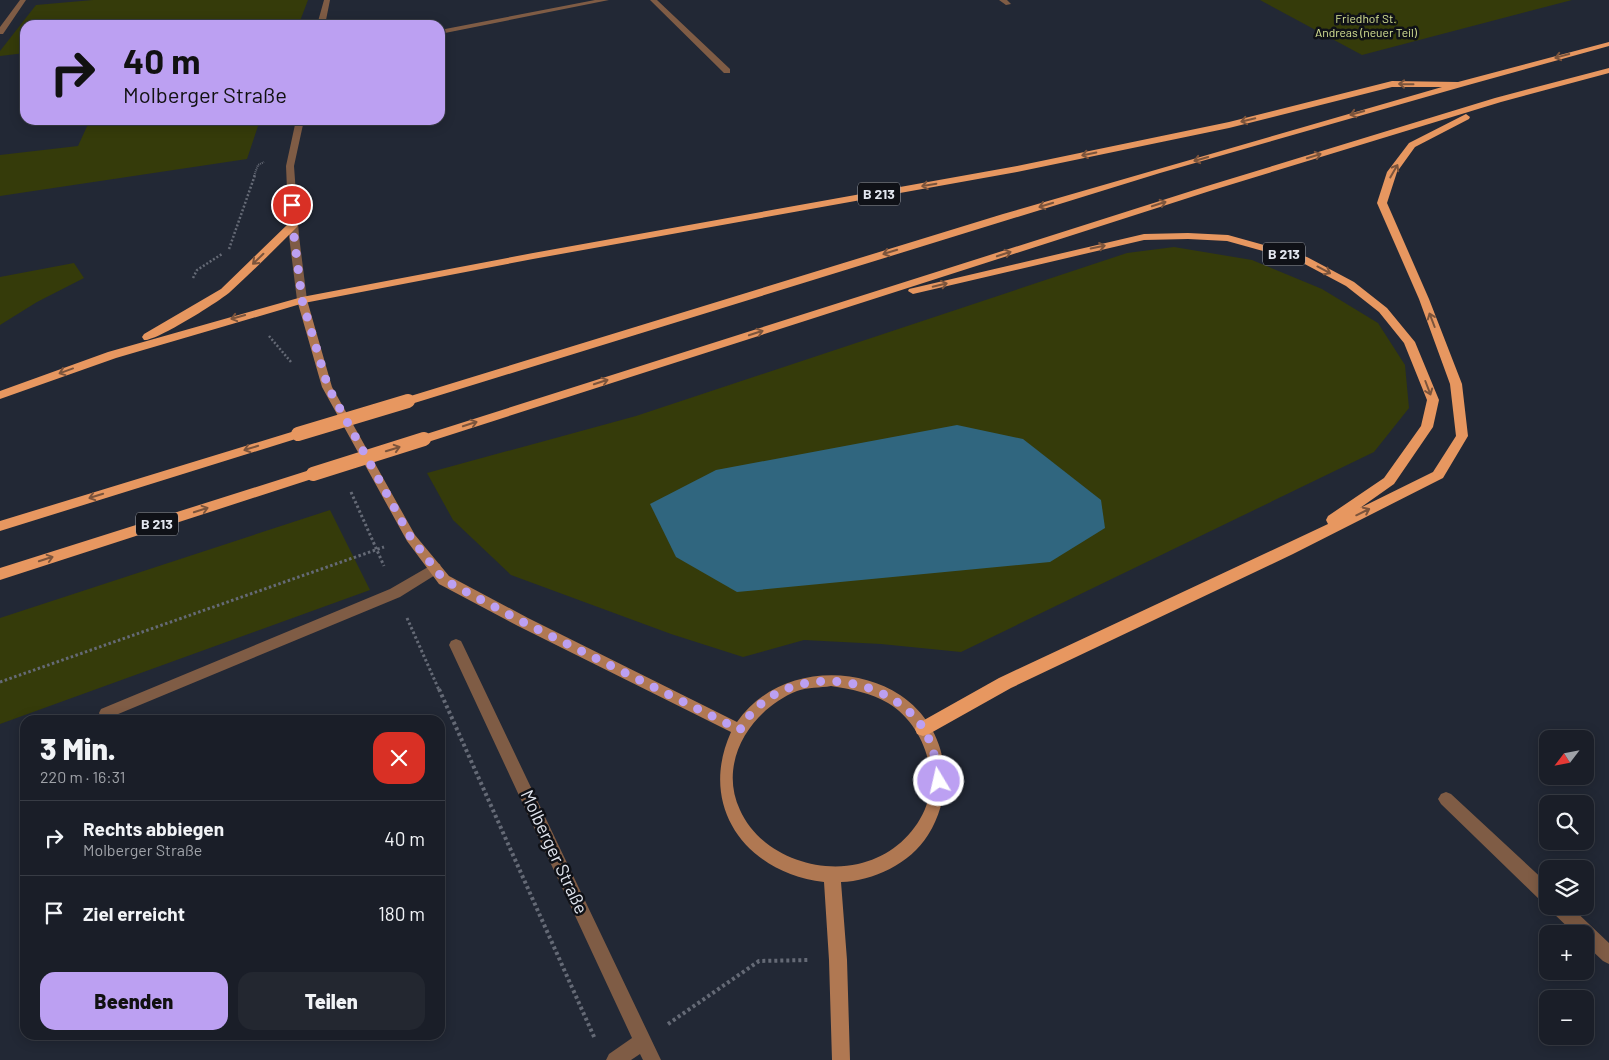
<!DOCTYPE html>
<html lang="de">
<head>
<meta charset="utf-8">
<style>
  :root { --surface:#1a1e28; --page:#232730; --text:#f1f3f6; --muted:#9fa2a8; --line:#383c45; --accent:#bca0f2 }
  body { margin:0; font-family:Barlow,sans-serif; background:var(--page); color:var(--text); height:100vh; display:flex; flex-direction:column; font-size:19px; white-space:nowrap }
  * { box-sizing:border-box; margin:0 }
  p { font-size:16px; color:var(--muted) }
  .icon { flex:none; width:28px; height:28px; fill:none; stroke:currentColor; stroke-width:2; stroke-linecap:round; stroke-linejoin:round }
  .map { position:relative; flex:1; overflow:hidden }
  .panel { position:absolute; left:20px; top:715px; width:425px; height:325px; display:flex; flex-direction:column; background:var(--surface); border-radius:15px; box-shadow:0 2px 12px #0003,0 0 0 1px var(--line) }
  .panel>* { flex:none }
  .guide { position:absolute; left:20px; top:20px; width:425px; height:105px; border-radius:15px; box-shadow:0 2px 12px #0003,0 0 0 1px var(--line); background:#bca0f2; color:#111; overflow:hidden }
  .needle { width:32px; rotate:238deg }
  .controls { position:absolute; left:1539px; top:730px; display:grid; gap:10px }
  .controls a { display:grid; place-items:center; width:55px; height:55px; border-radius:10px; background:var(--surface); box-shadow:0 2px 12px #0003,0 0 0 1px var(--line); font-size:25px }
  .pin { position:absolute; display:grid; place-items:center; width:42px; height:42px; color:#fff; margin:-21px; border:2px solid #fff; border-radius:50%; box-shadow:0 1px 5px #0007 }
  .me { position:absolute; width:55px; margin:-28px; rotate:351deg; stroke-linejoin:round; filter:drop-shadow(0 0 4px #0008) }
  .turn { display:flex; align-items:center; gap:18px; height:105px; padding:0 20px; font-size:22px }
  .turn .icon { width:65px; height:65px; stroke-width:2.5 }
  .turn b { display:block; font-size:35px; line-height:42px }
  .round { display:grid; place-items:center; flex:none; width:52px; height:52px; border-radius:15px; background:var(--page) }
  .head { display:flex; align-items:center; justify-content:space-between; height:85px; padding:0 20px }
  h1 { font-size:30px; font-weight:800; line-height:38px }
  .primary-button { display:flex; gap:10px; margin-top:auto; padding:10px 20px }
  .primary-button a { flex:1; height:58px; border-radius:15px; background:var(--accent); color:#111; font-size:20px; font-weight:800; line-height:58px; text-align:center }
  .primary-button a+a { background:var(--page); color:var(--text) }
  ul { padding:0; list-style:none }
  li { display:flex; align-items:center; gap:15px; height:75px; padding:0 20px; border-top:1px solid var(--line) }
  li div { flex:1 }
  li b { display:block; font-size:19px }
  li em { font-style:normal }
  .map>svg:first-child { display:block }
</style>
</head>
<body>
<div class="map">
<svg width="1609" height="1060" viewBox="0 0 1609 1060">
  <rect width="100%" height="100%" fill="#222835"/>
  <path fill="#353b0a" d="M93,0H308L300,21L267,25H25V53L0,56V51L36,5Z
    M1260,0H1572L1362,55Z
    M109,120H260L247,159L0,196V155L78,146L89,122Z
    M1174,247L1252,260L1322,289L1378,323L1405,365L1409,408L1374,452L961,652L881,644L804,640L743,657L671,634L511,575L453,520L427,473L636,416L1127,253Z
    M74,263L84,278L37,302L0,325V277Z
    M330,510L370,590L0,724V618Z"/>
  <path fill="#30667f" d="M957,425L1023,439L1101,500L1105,528L1050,562L737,592L676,557L650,504L716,470Z"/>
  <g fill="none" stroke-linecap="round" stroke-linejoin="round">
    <path stroke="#656a76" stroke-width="2" stroke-dasharray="1 1" stroke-linecap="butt" d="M254,176L258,165L264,162"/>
    <path stroke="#656a76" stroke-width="2.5" stroke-dasharray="2 2" stroke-linecap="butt" d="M229,249L255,175
      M193,278L197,270L222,254
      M269,336L291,362"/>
    <path stroke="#656a76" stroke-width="3" stroke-dasharray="2.5 2.5" stroke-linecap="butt" d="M351,492L384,566
      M407,618L439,690
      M0,682L384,547"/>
    <path stroke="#656a76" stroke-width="4" stroke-dasharray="3 3" stroke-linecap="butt" d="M439,689L595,1039
      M668,1024L759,961L808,960"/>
    <path fill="#7f5c45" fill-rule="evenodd" d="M435,563L440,564L441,568L440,572L400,597L111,717L106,719L101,717L99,713L101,709L390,589Z"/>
    <path fill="#7f5c45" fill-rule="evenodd" d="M20,0H26L3,34H0V27Z
      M595,0H609L440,34V30Z
      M650,0H657L730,69V73H724Z
      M999,0H1007L1011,4L1006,5Z
      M456,639L461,641L463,645L661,1060H643L640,1054L631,1060H606L609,1054L632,1038L449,645L451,641Z
      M1446,792L1451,794L1548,884V904L1542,902L1441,804L1438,799L1441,794Z
      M1550,906H1570L1609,943V964L1603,961L1585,944V934H1575L1552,912Z"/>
    <path fill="#7f5c45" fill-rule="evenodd" d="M324,0H330L325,25H317Z
      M296,120H304L294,166L299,236L307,300L302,303L297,300L289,236L286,166Z"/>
    <path fill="#b07852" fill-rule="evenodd" d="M302,297L307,300L332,387L415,535L449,576L528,618L737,722C773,670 849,662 900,695C948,727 957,789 928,835C910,864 873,881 841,882L847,960L850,1060H832L829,960L824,882C747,873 697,807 731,732L518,626L439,584L407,541L322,387L297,300ZM831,686C851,689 871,693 888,703C926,726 943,781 920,819C906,843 884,858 858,864C814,874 759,853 740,810C717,761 752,709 797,691C808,687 820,688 831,686Z"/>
    <path fill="#e79760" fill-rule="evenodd" d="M1609,42V46L1461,87L1160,173L408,405L404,404L402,401L404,398L1003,214L1442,87H1392L1229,128L1017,172L533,259L304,303L116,358L0,399V391L108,352L302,297L533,253L1017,166L1229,122L1392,81L1458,82Z
      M1609,68V73L1501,102L1213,190L428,442L424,443L418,439L420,436L1207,186L1495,98Z
      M1466,114L1470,117L1469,119L1415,147L1397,172L1387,203L1429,299L1462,384L1468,436L1443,478L1293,554L1011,688L929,734L923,736L917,734L915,729L917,724L999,678L1328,524L1326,520L1328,516L1384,478L1421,426L1427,400L1404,343L1379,312L1346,286L1299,261L1227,241L1188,239L1144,240L913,294L908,291L909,289L1144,234L1188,233L1228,235L1307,257L1354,282L1387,308L1415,342L1439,400L1433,427L1394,484L1360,508L1433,472L1456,436L1450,384L1419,299L1377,203L1387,172L1409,143Z
      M293,222L298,225L297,227C275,249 253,271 230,292C220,301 155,342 144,340L142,337L144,334L221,289L289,223Z
      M298,430L302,431L304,434L302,437L0,531V521Z
      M313,469L318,471L320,474L318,477L0,580V568Z"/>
    <path stroke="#e79760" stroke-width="14" d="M298,434L408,401
      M313,474L424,439"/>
  </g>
  <defs><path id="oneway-shaft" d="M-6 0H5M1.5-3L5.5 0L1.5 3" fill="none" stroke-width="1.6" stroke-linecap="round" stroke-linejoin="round" transform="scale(1.25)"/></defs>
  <g stroke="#7b543c">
    <use href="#oneway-shaft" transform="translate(1562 56) rotate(165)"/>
    <use href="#oneway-shaft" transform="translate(1406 84) rotate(-179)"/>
    <use href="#oneway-shaft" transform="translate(1357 113) rotate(164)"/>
    <use href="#oneway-shaft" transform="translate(1248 120) rotate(166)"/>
    <use href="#oneway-shaft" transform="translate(1089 154) rotate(168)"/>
    <use href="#oneway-shaft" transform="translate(1314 156) rotate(-17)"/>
    <use href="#oneway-shaft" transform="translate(1201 159) rotate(164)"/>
    <use href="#oneway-shaft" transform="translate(1394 171) rotate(-60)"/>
    <use href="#oneway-shaft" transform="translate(929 185) rotate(170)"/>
    <use href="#oneway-shaft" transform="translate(1159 204) rotate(-18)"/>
    <use href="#oneway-shaft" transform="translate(1046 205) rotate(163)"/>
    <use href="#oneway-shaft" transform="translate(1098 247) rotate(-12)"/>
    <use href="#oneway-shaft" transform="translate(890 252) rotate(163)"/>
    <use href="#oneway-shaft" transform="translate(1004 254) rotate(-18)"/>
    <use href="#oneway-shaft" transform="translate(258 259) rotate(136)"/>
    <use href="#oneway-shaft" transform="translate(1324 270) rotate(28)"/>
    <use href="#oneway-shaft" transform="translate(940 285) rotate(-13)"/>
    <use href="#oneway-shaft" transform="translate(238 317) rotate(164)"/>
    <use href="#oneway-shaft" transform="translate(1432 320) rotate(-111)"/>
    <use href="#oneway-shaft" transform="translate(756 333) rotate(-18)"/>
    <use href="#oneway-shaft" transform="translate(66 371) rotate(160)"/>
    <use href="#oneway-shaft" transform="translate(601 382) rotate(-18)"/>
    <use href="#oneway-shaft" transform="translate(1428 388) rotate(69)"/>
    <use href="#oneway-shaft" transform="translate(470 424) rotate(-18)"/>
    <use href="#oneway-shaft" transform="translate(251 448) rotate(163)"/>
    <use href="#oneway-shaft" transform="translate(393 449) rotate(-17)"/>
    <use href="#oneway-shaft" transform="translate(96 496) rotate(163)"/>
    <use href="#oneway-shaft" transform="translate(201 510) rotate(-18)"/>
    <use href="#oneway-shaft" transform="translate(1363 512) rotate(-26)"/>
    <use href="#oneway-shaft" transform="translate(46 559) rotate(-18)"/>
  </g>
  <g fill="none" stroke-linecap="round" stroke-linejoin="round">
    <path stroke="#bca0f2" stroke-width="9" stroke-dasharray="0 16.2" d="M292,205L294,236L302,300L328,387L411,538L444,580L523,622L740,730C774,665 874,668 918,721C932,738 936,760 939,781"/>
  </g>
  <g text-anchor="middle" stroke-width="5" stroke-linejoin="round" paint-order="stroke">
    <g font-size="12" fill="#d5e194" stroke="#0f1117">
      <text x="1366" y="23">Friedhof St.<tspan x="1366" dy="14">Andreas (neuer Teil)</tspan></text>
    </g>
    <g fill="#0f1117" stroke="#a3a6ae" stroke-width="1">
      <rect x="858" y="182.5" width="42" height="23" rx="4"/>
      <rect x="1263" y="242.5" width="42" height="23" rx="4"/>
      <rect x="136" y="512.5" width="42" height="23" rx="4"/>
    </g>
    <g font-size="14" font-weight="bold" fill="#e2e6ef">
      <text x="879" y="199">B 213</text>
      <text x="1284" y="259">B 213</text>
      <text x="157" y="529">B 213</text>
    </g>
    <g font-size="18" fill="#e2e6ef" stroke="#0f1117">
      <text transform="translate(554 852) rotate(65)" y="6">Molberger Straße</text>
    </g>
  </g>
</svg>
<div class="controls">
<a><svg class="needle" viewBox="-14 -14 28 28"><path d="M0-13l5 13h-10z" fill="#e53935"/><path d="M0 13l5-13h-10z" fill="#9fa2a8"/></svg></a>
<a><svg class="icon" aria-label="search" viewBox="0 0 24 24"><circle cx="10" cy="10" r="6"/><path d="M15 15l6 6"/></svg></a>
<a><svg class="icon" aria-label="layers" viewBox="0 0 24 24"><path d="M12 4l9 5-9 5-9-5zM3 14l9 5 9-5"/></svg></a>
<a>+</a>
<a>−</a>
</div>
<div class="pin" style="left:292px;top:205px;background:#d93025"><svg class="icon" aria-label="arrive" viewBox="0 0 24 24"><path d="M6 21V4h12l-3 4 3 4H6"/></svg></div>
<svg class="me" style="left:939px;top:781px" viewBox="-20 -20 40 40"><circle r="17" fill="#bca0f2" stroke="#fff" stroke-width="3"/><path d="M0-11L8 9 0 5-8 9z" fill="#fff"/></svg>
<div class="guide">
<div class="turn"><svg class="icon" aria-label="right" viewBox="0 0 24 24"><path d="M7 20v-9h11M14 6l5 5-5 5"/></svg><div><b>40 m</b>Molberger Straße</div></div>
</div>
<section class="panel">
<div class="head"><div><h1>3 Min.</h1><p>220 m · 16:31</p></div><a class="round" style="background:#d93025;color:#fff"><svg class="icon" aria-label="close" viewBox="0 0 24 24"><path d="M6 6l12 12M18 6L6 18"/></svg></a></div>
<ul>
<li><svg class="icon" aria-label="right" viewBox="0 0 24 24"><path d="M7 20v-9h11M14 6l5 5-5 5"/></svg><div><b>Rechts abbiegen</b><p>Molberger Straße</p></div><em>40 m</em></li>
<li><svg class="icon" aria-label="arrive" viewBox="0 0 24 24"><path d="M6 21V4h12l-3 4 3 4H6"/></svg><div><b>Ziel erreicht</b></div><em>180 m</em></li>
</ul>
<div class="primary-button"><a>Beenden</a><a>Teilen</a></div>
</section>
</div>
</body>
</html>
